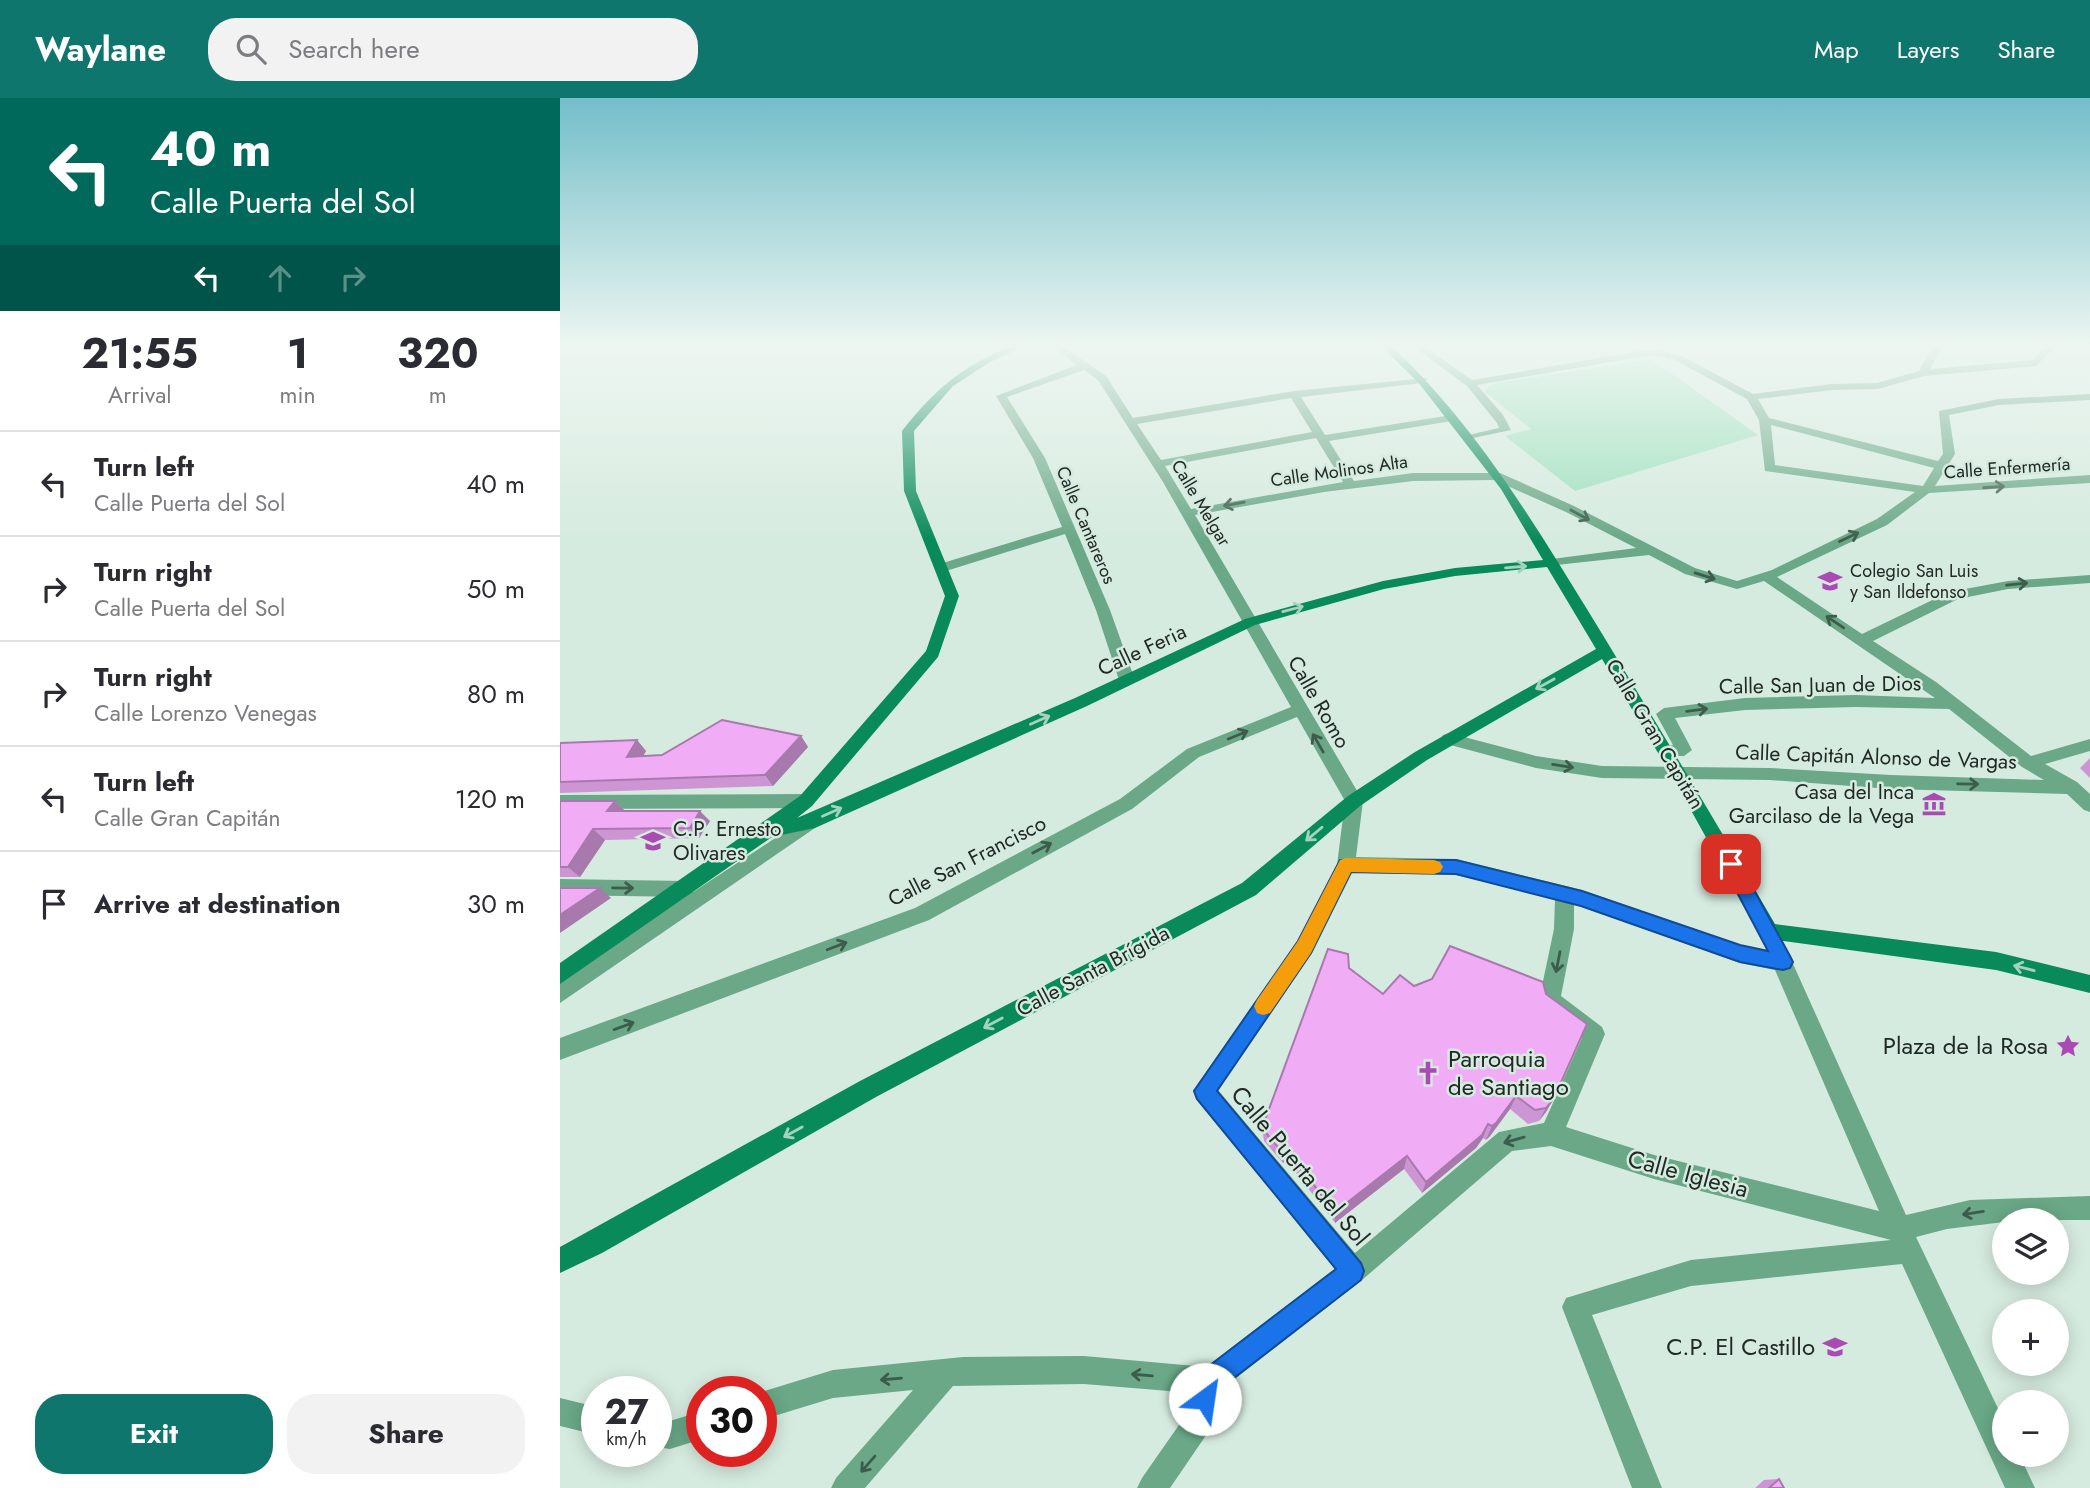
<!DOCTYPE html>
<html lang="en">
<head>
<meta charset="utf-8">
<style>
  :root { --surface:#fff; --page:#f2f2f3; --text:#2b2b33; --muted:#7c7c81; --line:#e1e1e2; --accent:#0f766e }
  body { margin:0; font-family:Jost,sans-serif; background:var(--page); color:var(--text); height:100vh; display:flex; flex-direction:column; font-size:26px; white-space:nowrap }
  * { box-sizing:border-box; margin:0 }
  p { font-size:23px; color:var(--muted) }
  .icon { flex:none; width:38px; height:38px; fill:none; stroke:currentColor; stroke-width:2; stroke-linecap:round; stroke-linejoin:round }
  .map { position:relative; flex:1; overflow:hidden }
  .drawer { display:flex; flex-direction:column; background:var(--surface); width:560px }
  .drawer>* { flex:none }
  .guide { background:#00695c; color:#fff; overflow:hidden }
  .tools { position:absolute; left:1432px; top:1110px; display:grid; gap:14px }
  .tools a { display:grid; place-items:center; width:77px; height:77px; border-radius:50%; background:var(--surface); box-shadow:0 4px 18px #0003; font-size:35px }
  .speed { position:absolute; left:21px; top:1278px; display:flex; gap:14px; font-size:35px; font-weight:700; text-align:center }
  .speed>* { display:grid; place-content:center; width:91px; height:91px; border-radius:50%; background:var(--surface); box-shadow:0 4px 18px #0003; line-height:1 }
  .speed small { font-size:18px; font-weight:400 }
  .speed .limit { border:10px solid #d22; background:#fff; color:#111 }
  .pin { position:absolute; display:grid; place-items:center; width:60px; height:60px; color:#fff; margin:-30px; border-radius:14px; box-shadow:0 4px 10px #0006 }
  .me { position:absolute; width:77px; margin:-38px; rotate:31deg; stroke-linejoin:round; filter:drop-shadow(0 0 5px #0008) }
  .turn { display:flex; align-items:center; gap:24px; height:147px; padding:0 35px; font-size:32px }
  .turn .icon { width:91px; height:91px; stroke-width:2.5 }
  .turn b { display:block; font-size:49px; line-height:60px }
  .lanes { display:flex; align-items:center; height:66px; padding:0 35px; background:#0003; justify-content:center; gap:35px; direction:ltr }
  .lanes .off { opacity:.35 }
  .eta { display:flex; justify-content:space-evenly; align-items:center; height:119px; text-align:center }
  .eta b { font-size:42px; font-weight:700; line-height:49px }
  .primary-button { display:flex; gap:14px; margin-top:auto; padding:14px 35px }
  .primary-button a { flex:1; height:80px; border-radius:28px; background:var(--accent); color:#fff; font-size:28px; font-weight:700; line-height:80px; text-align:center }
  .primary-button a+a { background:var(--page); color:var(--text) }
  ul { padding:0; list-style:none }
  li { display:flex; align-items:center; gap:21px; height:105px; padding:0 35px; border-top:2px solid var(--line) }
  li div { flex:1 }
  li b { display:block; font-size:26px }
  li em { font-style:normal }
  header { display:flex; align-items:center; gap:42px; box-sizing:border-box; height:98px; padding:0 35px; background:var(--accent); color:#fff }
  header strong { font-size:33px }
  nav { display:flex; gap:38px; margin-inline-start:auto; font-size:24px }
  .search { width:490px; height:63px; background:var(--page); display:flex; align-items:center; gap:18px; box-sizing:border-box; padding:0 24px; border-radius:28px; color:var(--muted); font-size:26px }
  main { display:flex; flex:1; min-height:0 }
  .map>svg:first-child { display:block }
</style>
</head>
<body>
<header>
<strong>Waylane</strong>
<div class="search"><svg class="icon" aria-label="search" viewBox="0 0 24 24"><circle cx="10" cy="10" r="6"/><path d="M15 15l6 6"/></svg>Search here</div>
<nav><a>Map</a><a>Layers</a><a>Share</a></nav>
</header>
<main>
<section class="drawer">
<div class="guide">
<div class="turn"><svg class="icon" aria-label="left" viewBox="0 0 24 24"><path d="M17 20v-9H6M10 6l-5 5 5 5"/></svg><div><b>40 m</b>Calle Puerta del Sol</div></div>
<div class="lanes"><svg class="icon" aria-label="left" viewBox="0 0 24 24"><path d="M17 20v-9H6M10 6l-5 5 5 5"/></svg><svg class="icon off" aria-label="ahead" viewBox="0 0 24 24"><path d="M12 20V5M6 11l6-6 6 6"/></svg><svg class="icon off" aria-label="right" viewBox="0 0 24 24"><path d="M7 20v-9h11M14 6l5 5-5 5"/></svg></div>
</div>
<div class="eta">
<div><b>21:55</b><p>Arrival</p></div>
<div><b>1</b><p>min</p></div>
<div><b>320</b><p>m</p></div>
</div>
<ul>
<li><svg class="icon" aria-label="left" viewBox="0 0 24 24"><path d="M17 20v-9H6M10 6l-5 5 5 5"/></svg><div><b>Turn left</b><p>Calle Puerta del Sol</p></div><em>40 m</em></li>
<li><svg class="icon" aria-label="right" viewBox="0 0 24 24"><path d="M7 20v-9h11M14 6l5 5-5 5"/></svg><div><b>Turn right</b><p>Calle Puerta del Sol</p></div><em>50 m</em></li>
<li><svg class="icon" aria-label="right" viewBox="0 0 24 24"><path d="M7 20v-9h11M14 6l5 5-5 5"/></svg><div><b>Turn right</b><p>Calle Lorenzo Venegas</p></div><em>80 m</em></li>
<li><svg class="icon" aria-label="left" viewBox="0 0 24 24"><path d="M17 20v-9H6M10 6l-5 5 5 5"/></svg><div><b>Turn left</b><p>Calle Gran Capitán</p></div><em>120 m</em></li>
<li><svg class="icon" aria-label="arrive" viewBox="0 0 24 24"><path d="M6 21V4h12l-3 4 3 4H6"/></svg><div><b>Arrive at destination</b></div><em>30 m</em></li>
</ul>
<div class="primary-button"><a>Exit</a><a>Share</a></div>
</section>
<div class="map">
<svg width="1530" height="1390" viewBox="0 0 1530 1390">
  <rect width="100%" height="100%" fill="#d6ebdf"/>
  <path fill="#9fe0bd" d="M1091,261L1198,337L1015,393L945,338L971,331L925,294L928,289L936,285Z"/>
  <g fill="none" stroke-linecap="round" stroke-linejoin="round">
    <path fill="#6aa887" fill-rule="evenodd" d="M493,249H504L546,278L573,320L734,293L866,280L867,282L862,285L741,299L765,337L892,317L898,320L892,323L769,343L794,383L853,375H940L1014,408L1135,470L1177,483L1212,472L1317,421L1355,394L1205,373L1199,322L1187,301L1113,261L1091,257L917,287L943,317L951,332L904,342V338L939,330L937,325L907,288L854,249H865L912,282L1091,251L1120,257L1193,296L1272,286L1317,285L1359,273L1372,249H1382L1370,271L1473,262L1485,249H1495L1476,268L1364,278L1318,291L1272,292L1198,301L1209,320L1378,363L1383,356L1379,313L1439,301L1530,296V302L1439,307L1389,317L1395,356L1375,388L1530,377V385L1369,395L1327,427L1217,479L1302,536L1389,494L1448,483L1530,477V485L1448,491L1398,501L1313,543L1376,584L1471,658L1530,641V653L1485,666L1517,684L1530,696V714L1524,712L1507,696L1331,691L1210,682L1042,680L976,670L883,645L881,641L883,637L889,635L976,658L1042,668L1210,670L1331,677L1484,682L1462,669L1389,611L1296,609L1185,612L1115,620L1132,652L1124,658H1100L1098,654L1100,650L1113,647L1096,616L1104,610L1185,600L1296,597L1375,600L1204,483L1177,491L1125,476L1089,457L987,468V462L992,461L1076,450L1006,414L934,382L853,383L764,394L635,417L803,703L796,759L896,761L1022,792L1180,847L1207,852L1199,834L1202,828L1209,825L1216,828L1346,1117L1410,1102L1530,1098V1122H1444V1124L1387,1131L1356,1139L1444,1323V1356H1459L1475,1390H1445L1342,1166L1131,1188L1032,1217L1102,1390H1072L1002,1209L1006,1200L1131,1162L1331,1142L1094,1081L991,1048L952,1053L802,1182L662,1291L651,1330L610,1390H577L582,1380L628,1314L633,1295L524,1286L393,1288L305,1390H271L276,1380L353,1292L273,1300L201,1322V1294L273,1272L403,1259L524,1258L646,1269L775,1171L636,1001L633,993L738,843L777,767L785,703L737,619L639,659L572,711L369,822L0,962V940L355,810L560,701L627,651L731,609L603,384L538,282L524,272L447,299L485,360L550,512L575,582L572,586H562L559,582L536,512L505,436L386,473L381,474L374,470L376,467L502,429L473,360L436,298L517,267ZM731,300L752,334L601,362L577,326ZM1211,327L1374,370L1363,388L1215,367ZM756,340L783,384L631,411L605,368ZM792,775L896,777L995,801L994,831L979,902L983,909L1022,940L984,1025L939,1034L795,1155L658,992L752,855ZM1014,806L1180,865L1215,872L1319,1113L1094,1057L1006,1029L1045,936L1042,929L1001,898L1014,831Z
      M246,696L252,698L255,703L252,708L246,710L0,711V697Z
      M249,718L255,720L258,725L255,730L0,905V883L125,799L0,797V781L125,783L132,785L133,794Z
      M0,1300L37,1309V1337L0,1328Z
      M142,1313V1341L110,1351L96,1349V1321L110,1323Z"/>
    <path fill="#098a5a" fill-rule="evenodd" d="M449,249H462L430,264L393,288L354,333L356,393L399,498L378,559L252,708L237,720L515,600L685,521L823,483L895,470L983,462L941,391L858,284L822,249H832C914,325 972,422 1030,516C1093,619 1155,722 1215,826L1436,854L1530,877V895L1436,872L1202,840L1113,680L1042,561L867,662L800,708L696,797L316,999L42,1155L0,1175V1149L300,983L682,785L788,698L855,654L1036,551L987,469L895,478L824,491L695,527L527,608L255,730L212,739L0,886V865L240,698L366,553L385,498L344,393L342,333C374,292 401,269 449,249Z"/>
  </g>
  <path fill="#ce95d4" d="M241,638L248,649L213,688L0,695V645L77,642L86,653L83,658L102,657Z
    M1530,660V680L1520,670Z
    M0,703H55L65,713L150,723L139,740L45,742L20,779H0Z
    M789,870L823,896L854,888L994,1000L986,1014L979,1023L968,1026L950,1011L930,1038L926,1042L923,1040L916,1050L862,1095L844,1071L775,1125L726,1062L723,1065L704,1043L702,1030Z
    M1219,1381L1224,1390H1195L1204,1382Z"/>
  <path fill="#a879ac" d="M241,638L248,649L213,688L205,677Z
    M77,642L86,653L77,669L67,659Z
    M55,703L65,713H47Z
    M140,713L150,723L139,740L130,730Z
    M33,731L45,742L20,779L8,769Z
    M40,790L51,800L0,835V817Z
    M956,998L950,1011L930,1038L926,1042L932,1028Z
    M994,1000L986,1014L979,1023L986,1010Z
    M928,1026L923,1040L916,1050L862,1095L866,1084Z
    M725,1050L726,1062L723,1065L721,1053Z
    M847,1058L844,1071L775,1125V1114Z"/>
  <path fill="#f0adf6" stroke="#a879ac" stroke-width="2" d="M162,622L241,638L205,677L0,684V645L77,642L67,659L102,657Z
    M0,703H55L47,713H140L130,730L33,731L8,769H0Z
    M0,790H40L0,817Z
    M890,848L983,884L986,896L1027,926L994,1000L986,1010L975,1012L956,998L936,1025L932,1028L928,1026L922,1037L866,1084L847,1058L775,1114L725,1050L721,1053L702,1030L768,851L788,856L789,870L823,896L840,877L854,888L872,881Z
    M1219,1381L1224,1390H1209Z"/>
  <defs><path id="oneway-shaft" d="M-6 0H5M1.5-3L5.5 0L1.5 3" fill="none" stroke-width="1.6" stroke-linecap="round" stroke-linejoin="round" transform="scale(1.75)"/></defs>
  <g stroke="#3e5c4c">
    <use href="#oneway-shaft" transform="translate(1434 389) rotate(-4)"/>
    <use href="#oneway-shaft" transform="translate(674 406) rotate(170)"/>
    <use href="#oneway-shaft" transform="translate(1020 417) rotate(29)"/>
    <use href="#oneway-shaft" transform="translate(1289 439) rotate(-25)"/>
    <use href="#oneway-shaft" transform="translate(1145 478) rotate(17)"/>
    <use href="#oneway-shaft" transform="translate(1457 486) rotate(-6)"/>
    <use href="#oneway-shaft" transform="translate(1275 524) rotate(-146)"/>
    <use href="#oneway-shaft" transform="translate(1137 612) rotate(-7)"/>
    <use href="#oneway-shaft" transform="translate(678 637) rotate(-22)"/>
    <use href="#oneway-shaft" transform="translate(758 645) rotate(-120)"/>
    <use href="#oneway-shaft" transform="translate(1003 668) rotate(9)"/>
    <use href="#oneway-shaft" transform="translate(1408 686) rotate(1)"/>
    <use href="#oneway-shaft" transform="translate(482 750) rotate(-28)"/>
    <use href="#oneway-shaft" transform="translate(63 790) rotate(1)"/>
    <use href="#oneway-shaft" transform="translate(277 848) rotate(-21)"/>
    <use href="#oneway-shaft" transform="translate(998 864) rotate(101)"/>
    <use href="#oneway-shaft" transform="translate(64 928) rotate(-20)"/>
    <use href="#oneway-shaft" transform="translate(954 1042) rotate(164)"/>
    <use href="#oneway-shaft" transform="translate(1413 1115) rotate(171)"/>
    <use href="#oneway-shaft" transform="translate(582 1277) rotate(-175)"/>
    <use href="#oneway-shaft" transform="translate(331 1281) rotate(175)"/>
    <use href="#oneway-shaft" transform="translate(308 1366) rotate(131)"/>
  </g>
  <g stroke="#a3d3be">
    <use href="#oneway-shaft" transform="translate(956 469) rotate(-5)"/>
    <use href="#oneway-shaft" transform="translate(733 511) rotate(-15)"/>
    <use href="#oneway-shaft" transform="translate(985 586) rotate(151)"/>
    <use href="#oneway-shaft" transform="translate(480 622) rotate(-24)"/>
    <use href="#oneway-shaft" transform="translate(272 714) rotate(-24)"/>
    <use href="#oneway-shaft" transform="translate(754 736) rotate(140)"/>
    <use href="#oneway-shaft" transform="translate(1464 870) rotate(-166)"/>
    <use href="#oneway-shaft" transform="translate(433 925) rotate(152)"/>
    <use href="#oneway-shaft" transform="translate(233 1034) rotate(151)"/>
  </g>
  <linearGradient id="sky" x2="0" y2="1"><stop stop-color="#73bec9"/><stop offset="0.56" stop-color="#edf6f1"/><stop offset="1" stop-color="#edf6f1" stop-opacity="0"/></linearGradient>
  <rect width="1530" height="443" fill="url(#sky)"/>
  <path fill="#1a73e8" stroke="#114b97" stroke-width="2" d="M1171,759L1177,761L1230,858L1233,864L1230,870L1223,872L1180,864L1021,808L896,776L791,774L751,855L657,993L801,1165L804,1173L801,1182L661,1290L654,1310L645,1314L636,1310L633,1301L641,1274L776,1171L637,1001L634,993L738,843L780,762H896L1022,793L1180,847L1208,853L1162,766L1165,761Z"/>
  <path fill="#f59e0b" d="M786,760L874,762L880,764L883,769L880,774L874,776L791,774L751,855L710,915L703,917L697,915L694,908L697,902L738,843L780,762Z"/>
  <defs>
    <g id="school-bare" transform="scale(1.89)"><path d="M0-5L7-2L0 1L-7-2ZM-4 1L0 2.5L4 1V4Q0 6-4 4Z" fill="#aa4bb4" stroke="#d6ebdf" stroke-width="2.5" paint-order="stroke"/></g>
    <g id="museum-bare" transform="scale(1.89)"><path d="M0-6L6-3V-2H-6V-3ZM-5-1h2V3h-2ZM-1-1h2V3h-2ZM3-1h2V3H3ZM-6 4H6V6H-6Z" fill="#aa4bb4" stroke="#d6ebdf" stroke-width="2.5" paint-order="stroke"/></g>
    <g id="sight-bare" transform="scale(1.89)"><path d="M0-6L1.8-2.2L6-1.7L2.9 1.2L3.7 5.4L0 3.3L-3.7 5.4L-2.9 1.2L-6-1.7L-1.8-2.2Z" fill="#aa4bb4" stroke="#d6ebdf" stroke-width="2.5" paint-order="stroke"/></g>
    <g id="church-bare" transform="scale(1.89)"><path d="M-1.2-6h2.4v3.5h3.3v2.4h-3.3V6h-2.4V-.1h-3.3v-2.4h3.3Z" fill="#aa4bb4" stroke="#d6ebdf" stroke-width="2.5" paint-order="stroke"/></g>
  </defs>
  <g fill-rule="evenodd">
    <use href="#school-bare" x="1270" y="483"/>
    <use href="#museum-bare" x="1374" y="706"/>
    <use href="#school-bare" x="93" y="743"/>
    <use href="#sight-bare" x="1508" y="948"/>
    <use href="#church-bare" x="868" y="975"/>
    <use href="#school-bare" x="1275" y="1249"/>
  </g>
  <g text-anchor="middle" stroke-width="5" stroke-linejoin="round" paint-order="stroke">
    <g font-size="18" fill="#212924" stroke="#d6ebdf">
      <text transform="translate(1447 370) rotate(-4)" y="6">Calle Enfermería</text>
      <text transform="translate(779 373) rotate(-8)" y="6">Calle Molinos Alta</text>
      <text transform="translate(641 405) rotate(59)" y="6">Calle Melgar</text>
      <text transform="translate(526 427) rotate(67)" y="6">Calle Cantareros</text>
    </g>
    <g font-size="18" fill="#212924" stroke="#d6ebdf" text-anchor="start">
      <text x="1290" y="479">Colegio San Luis<tspan x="1290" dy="21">y San Ildefonso</tspan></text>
    </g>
    <g font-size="21" fill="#212924" stroke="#d6ebdf">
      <text transform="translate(582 552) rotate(-25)" y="7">Calle Feria</text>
      <text transform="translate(1260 587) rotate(-1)" y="7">Calle San Juan de Dios</text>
      <text transform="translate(759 604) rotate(60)" y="7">Calle Romo</text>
      <text transform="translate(1095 636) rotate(59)" y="7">Calle Gran Capitán</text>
      <text transform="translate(1316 659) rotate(2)" y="7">Calle Capitán Alonso de Vargas</text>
      <text transform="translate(407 763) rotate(-27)" y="7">Calle San Francisco</text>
      <text transform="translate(533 873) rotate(-28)" y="7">Calle Santa Brígida</text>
    </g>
    <g font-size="21" fill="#212924" stroke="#d6ebdf" text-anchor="end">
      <text x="1354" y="701">Casa del Inca<tspan x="1354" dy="24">Garcilaso de la Vega</tspan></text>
      <text x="113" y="738" text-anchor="start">C.P. Ernesto<tspan x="113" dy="24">Olivares</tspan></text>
    </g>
    <g font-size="24" fill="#212924" stroke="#d6ebdf" text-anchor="end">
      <text x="1488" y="956">Plaza de la Rosa</text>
      <text x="888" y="969" text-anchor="start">Parroquia<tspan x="888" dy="28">de Santiago</tspan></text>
      <text x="1255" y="1257">C.P. El Castillo</text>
    </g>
    <g font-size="24" fill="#212924" stroke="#d6ebdf">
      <text transform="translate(740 1068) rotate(50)" y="8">Calle Puerta del Sol</text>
      <text transform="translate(1128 1076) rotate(15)" y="8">Calle Iglesia</text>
    </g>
  </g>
</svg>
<div class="tools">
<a><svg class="icon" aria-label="layers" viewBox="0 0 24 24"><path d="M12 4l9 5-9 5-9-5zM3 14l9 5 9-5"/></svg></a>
<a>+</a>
<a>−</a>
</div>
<div class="speed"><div>27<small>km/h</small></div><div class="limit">30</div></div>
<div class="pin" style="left:1171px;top:766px;background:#d93025"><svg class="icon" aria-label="arrive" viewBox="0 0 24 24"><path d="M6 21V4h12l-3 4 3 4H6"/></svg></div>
<svg class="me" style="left:645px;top:1301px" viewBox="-20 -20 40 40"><circle r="19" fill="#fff"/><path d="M0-13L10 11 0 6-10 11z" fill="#1a73e8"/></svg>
</div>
</main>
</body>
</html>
